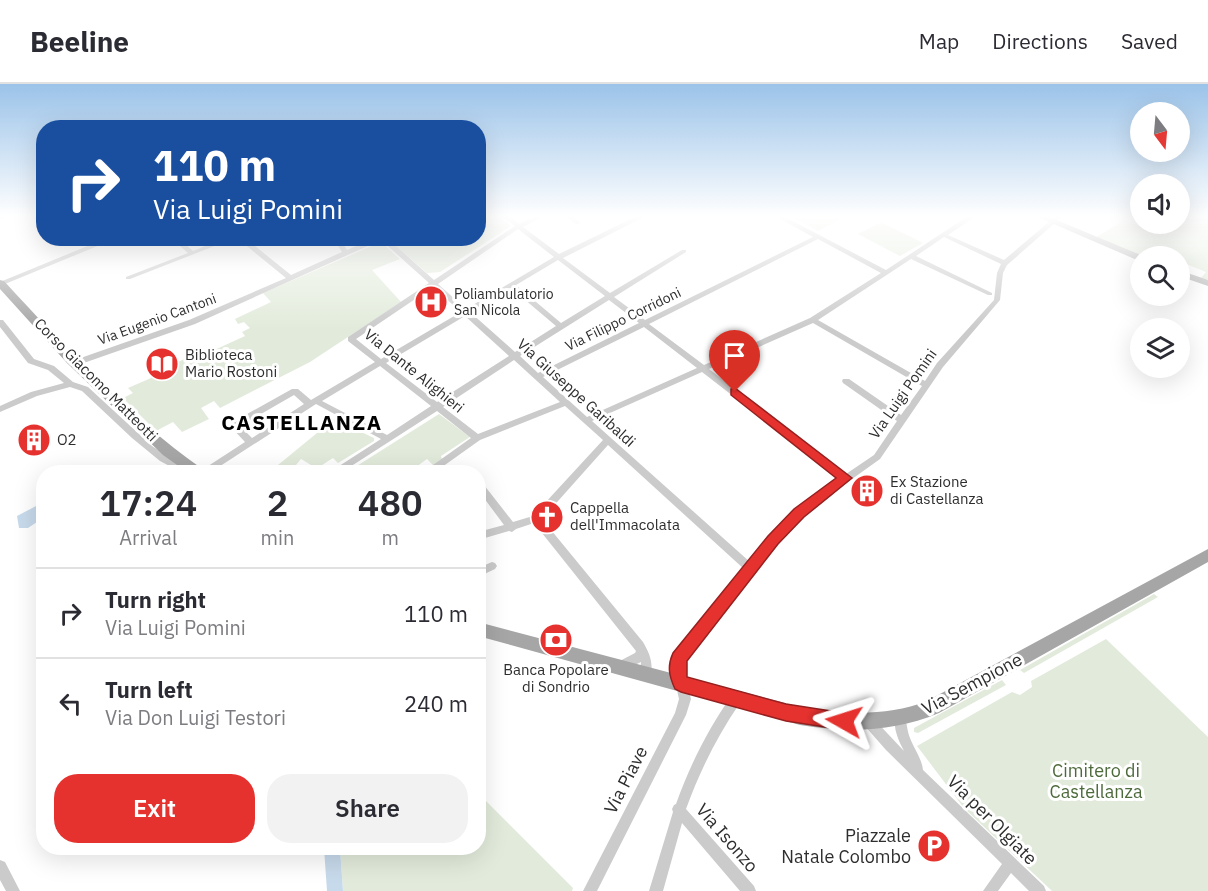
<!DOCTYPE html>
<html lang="en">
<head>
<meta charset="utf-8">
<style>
  :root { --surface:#fff; --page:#f2f2f3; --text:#2b2b33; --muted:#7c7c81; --line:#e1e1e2; --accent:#e6322f }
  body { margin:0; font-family:"IBM Plex Sans",sans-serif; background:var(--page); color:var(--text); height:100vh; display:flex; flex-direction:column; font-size:22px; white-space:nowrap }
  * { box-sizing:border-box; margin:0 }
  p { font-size:20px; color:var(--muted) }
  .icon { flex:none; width:33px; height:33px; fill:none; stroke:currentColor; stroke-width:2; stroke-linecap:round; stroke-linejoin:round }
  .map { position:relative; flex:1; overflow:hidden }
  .details { position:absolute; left:36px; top:381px; width:450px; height:390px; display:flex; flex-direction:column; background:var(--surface); border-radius:24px; box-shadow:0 6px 24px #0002 }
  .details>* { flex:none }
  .hud { position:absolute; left:36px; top:36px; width:450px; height:126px; border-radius:24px; box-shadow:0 6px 24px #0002; background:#1a4fa0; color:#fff; overflow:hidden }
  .needle { width:39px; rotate:164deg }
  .buttons { position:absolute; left:1130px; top:18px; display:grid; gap:12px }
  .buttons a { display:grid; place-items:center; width:60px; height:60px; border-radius:50%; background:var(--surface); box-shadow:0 6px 24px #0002; font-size:30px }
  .pin { position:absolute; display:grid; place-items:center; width:51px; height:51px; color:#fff; margin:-62px -26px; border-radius:50% 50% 50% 0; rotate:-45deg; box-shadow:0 0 6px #0007 }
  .pin .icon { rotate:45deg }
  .me { position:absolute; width:66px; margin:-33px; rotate:276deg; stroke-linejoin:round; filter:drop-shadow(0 0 4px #0008) }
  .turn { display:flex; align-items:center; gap:21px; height:126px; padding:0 18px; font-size:27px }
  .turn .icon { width:78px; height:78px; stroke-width:2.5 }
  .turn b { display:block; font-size:42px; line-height:51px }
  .eta { display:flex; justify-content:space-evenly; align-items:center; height:102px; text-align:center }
  .eta b { font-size:36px; font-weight:600; line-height:42px }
  .primary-button { display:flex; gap:12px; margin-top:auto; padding:12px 18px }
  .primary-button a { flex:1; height:69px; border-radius:24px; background:var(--accent); color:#fff; font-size:24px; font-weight:600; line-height:69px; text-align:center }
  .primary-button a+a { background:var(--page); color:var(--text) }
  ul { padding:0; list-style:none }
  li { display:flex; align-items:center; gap:18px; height:90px; padding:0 18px; border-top:2px solid var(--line) }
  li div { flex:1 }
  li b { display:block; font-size:22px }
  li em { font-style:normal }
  header { display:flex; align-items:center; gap:36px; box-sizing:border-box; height:84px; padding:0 30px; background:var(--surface); border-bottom:2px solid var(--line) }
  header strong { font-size:28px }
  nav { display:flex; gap:33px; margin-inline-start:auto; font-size:21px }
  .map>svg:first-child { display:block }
</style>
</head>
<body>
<header>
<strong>Beeline</strong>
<nav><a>Map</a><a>Directions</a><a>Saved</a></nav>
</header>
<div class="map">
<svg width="1208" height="807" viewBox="0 0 1208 807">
  <rect width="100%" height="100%" fill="#fff"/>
  <path fill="#e2ebdb" d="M479,132H497L511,142L440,188L427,189L388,155L478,154Z
    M791,132H847L818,147Z
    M1181,132H1208V196L1201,194L1206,188L1179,177V172L1160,169C1144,182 1111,161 1095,154L1124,136L1153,147L1165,148L1174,140H1179Z
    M881,138L923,159L900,172L858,150Z
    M381,158L400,175L372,186L401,218L310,278L220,324L214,317L201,324L209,335L182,348L173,338L156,347L123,314L133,309L128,304L151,294L150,291L193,271L197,274L245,252L242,248L250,244L244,238L238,240L235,235L271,218L263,209Z
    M439,330L470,353L441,372L442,376L434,382L427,375L409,388H362L352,385Z
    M334,335L374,354V357L338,379L333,374L319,383L324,388H310L312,386L308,384L311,381L301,375L291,387L278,381Z
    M1154,510L1158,513L1024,589L1020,586Z
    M1106,555L1208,653V807H1052L964,724L917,662L1012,608L1020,611L1032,603L1031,597Z
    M1002,596L1006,601L918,649L914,648V644Z
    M479,710L573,804L572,807H343L340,764H478Z"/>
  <path fill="#c7daeb" d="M38,421L43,434L28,444H19L17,432Z
    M324,764H340L343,807H327Z"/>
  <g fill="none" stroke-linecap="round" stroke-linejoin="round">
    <path fill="#cbcbcb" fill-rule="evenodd" d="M0,132H8L0,136Z
      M502,132H509L519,140L535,132H544L523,143L559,170L637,132H646L563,174L610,209L682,166H686V168L614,213L645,236L813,153L775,132H783L886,186L968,132H976L948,151L1004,176L1056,132H1063L1007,181L1003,189L1000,216L943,283L880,375L820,418L788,445L688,571L682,581L691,615L686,631L597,807H583L675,629L679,615L671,580L680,563L744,485L608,361L542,435L643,558C650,570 654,580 650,594L646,595L642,594L640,590L641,578L620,588L616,587L615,583L616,579L635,569L636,567L534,439L516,445L512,448L509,447L478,456V448L504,441L478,406V400L484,401L513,438L533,432L603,356L565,322L480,356L435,388H425L426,386L471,354L437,327L342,388H332L333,386L381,355L316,320L211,388H201L202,386L245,358L231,343L230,341L231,339L292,305H298L311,316L375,278L348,257V253L429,199L381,156L195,240L78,281H72L71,279L72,277L189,236L286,194L237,154H245L291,191L342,168L333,154H339L347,166L374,154H387L434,196L515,142ZM518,145L554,173L466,225L438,200ZM944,153L1001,180L997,189L994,216L937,279L925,297L818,236L911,175L988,211H992V209L916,172ZM818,155L881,189L810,234L704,281L649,240ZM558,176L605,212L561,239L516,201ZM433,203L461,228L381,275L356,255ZM511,204L556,242L515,268L470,228ZM609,216L639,239L538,289L520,272ZM465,232L509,272L437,318L386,279ZM813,239L922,302L901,331L849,295H843L842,297L843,299L897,337L874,371L846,390L709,285ZM644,243L697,284L587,333L543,293ZM514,276L560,318L478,350L443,323ZM380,282L431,322L387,351L322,317ZM702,288L840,395L814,412L782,439L750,478L592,337ZM294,311L304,320L252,354L240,342Z
      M565,132H572L581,139L576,140Z
      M107,154H117L0,202V198Z
      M171,154H178L193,167L225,154H235L130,195H126V193L188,169Z
      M0,236H3L34,275L54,282L73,298L88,303L152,362L180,380L192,386L193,388H181L160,377L132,354L82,307L70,303L37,312L0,328V322L31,308L64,299L48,286L28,279L0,243Z
      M492,478L495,479L497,482L495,485L478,493V484Z
      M736,610L740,611L742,615L740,619C717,652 700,687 686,725L754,802L756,807H740L682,739L663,807H649L673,728L672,725L674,721L676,720C690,681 708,645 732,611Z
      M900,628L904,630C907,638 907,647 910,654C914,665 922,675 923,686L1044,802L1046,807H1029L1011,789L998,807H983L1002,780L886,666L864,641L862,637L864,633L868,631L872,633L904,667C898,656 892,642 896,630Z
      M0,776L5,778L20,807H6L0,796Z"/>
    <path fill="#b8b8b8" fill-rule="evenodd" d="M1035,132H1047L1143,172H1140V177L1137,176Z
      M1179,186L1208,196V202L1179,192Z"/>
    <path fill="#a6a6a6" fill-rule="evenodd" d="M0,196L4,197C65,263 127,332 201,384L202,388H187L163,371L67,279L0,205Z
      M1208,465V478L939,629C893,648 849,649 800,641L478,552V538L800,623C843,630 886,633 927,617Z"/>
  </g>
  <linearGradient id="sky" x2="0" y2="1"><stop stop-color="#9bc3e9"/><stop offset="0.54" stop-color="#fff"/><stop offset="1" stop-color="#fff" stop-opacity="0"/></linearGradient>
  <rect width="1208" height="245" fill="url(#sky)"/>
  <path fill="#e6322f" stroke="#96201f" stroke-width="1.5" d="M735,304L852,394L804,433L778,460L687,577V593L786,620L844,629L850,631L852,637L850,643L844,646L786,637L681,608L675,605C669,592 667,582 673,569L768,452L794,425L836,394L731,311V305Z"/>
  <defs>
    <g id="hospital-disc" transform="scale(1.725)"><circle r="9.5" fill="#e6322f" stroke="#fff"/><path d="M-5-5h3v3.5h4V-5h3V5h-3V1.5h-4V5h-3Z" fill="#fff"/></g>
    <g id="library-disc" transform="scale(1.725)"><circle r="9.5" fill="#e6322f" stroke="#fff"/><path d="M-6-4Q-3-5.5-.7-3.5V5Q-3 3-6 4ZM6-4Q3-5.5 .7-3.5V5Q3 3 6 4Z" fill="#fff"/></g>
    <g id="building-disc" transform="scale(1.725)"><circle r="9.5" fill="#e6322f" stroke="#fff"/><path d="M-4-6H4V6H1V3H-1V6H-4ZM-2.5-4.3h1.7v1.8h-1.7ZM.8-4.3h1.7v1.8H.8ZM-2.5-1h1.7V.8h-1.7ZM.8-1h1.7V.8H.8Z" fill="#fff"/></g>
    <g id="church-disc" transform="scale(1.725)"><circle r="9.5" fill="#e6322f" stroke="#fff"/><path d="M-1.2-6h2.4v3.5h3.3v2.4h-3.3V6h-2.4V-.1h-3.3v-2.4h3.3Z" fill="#fff"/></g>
    <g id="bank-disc" transform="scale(1.725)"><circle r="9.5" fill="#e6322f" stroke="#fff"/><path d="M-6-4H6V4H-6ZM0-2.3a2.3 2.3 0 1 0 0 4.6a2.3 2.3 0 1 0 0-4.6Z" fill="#fff"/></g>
    <g id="parking-disc" transform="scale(1.725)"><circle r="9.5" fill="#e6322f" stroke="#fff"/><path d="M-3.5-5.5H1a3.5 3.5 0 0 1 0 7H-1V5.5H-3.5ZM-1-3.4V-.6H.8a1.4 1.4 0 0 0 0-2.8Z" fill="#fff"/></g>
  </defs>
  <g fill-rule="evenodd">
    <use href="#hospital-disc" x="431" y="218"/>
    <use href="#library-disc" x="162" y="280"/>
    <use href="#building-disc" x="34" y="356"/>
    <use href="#building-disc" x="867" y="407"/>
    <use href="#church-disc" x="547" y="433"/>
    <use href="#bank-disc" x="556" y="556"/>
    <use href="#parking-disc" x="934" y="762"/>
  </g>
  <g text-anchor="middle" stroke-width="6" stroke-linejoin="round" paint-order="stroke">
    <g font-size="14" fill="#2e2e2e" stroke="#fff" text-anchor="start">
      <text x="454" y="215">Poliambulatorio<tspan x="454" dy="16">San Nicola</tspan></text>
    </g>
    <g font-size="14" fill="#2e2e2e" stroke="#fff">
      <text transform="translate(157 235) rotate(-20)" y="5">Via Eugenio Cantoni</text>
      <text transform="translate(623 235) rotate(-26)" y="5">Via Filippo Corridoni</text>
    </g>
    <g font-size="15" fill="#2e2e2e" stroke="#fff" text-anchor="start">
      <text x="185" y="276">Biblioteca<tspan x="185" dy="17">Mario Rostoni</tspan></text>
      <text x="57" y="361">O2</text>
      <text x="890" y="403">Ex Stazione<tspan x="890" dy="17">di Castellanza</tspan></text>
      <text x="570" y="429">Cappella<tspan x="570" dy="17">dell'Immacolata</tspan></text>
      <text x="556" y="591" text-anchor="middle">Banca Popolare<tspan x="556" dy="17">di Sondrio</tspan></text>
    </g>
    <g font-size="15" fill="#2e2e2e" stroke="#fff">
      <text transform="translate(414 287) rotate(39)" y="5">Via Dante Alighieri</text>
      <text transform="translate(96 296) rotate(45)" y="5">Corso Giacomo Matteotti</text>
      <text transform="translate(576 309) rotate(42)" y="5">Via Giuseppe Garibaldi</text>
      <text transform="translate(903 310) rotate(-55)" y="5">Via Luigi Pomini</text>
    </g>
    <g font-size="18" fill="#2e2e2e" stroke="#fff">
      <text transform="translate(972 600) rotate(-28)" y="6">Via Sempione</text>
      <text transform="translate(626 696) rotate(-63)" y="6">Via Piave</text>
      <text transform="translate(992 736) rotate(45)" y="6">Via per Olgiate</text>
      <text transform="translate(727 754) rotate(49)" y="6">Via Isonzo</text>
    </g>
    <g font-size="18" fill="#4d6a3b" stroke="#fff">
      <text x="1096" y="693">Cimitero di<tspan x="1096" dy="21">Castellanza</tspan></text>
    </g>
    <g font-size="18" fill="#2e2e2e" stroke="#fff" text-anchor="end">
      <text x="911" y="758">Piazzale<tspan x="911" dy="21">Natale Colombo</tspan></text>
    </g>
    <g font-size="21" font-weight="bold" letter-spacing="1.5" fill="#000" stroke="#fff">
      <text x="302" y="346">CASTELLANZA</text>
    </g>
  </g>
</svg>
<div class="buttons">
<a><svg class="needle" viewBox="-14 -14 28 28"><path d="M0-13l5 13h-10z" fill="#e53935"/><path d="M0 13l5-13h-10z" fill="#7c7c81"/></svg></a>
<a><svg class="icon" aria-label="sound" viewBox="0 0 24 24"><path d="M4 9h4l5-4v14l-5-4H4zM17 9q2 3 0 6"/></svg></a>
<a><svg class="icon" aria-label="search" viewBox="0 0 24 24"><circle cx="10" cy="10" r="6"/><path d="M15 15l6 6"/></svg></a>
<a><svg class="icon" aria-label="layers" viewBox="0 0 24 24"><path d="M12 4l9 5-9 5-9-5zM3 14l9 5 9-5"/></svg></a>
</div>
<div class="pin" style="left:735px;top:308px;background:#d93025"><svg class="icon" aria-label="arrive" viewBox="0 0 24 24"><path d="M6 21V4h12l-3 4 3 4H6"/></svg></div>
<svg class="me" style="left:844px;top:637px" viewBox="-20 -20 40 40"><path d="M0-17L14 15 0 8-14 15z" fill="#e6322f" stroke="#fff" stroke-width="4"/></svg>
<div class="hud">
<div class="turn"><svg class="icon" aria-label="right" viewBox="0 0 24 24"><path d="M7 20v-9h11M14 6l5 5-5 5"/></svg><div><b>110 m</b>Via Luigi Pomini</div></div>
</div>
<section class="details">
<div class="eta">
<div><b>17:24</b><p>Arrival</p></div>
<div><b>2</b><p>min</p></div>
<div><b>480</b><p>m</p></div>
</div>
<ul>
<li><svg class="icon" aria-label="right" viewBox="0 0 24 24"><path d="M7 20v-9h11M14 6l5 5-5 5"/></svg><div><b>Turn right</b><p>Via Luigi Pomini</p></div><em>110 m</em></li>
<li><svg class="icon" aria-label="left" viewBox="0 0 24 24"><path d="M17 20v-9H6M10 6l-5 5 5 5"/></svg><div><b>Turn left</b><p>Via Don Luigi Testori</p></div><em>240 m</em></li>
</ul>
<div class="primary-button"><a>Exit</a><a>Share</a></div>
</section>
</div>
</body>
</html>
